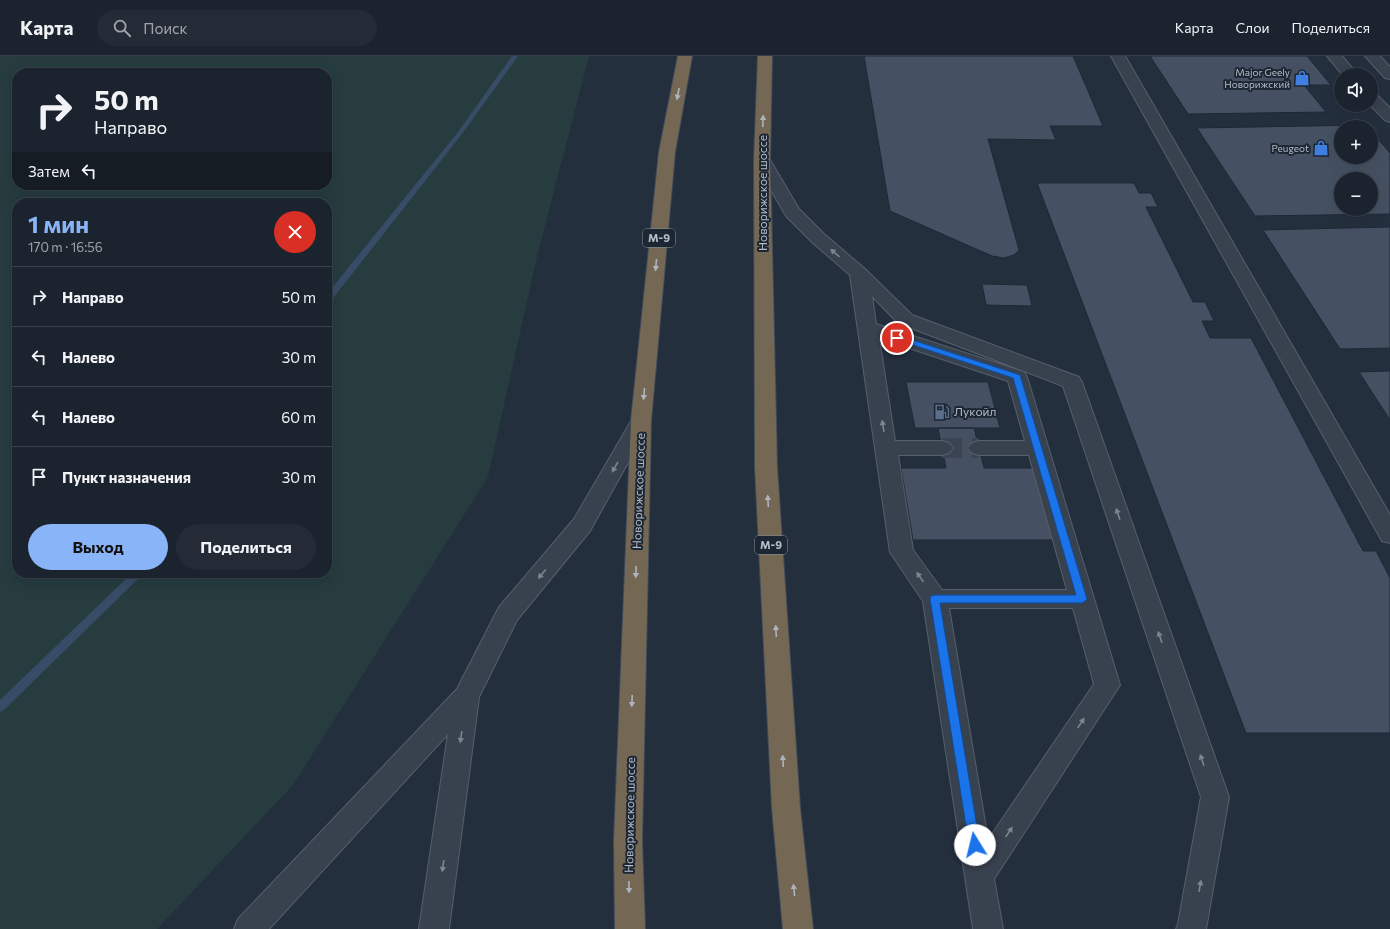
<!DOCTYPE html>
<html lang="ru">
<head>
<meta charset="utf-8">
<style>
  :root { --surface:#1b232e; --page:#242b36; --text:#f1f3f6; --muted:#a0a4aa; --line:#39404a; --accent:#8ab4f8 }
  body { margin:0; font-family:Commissioner,sans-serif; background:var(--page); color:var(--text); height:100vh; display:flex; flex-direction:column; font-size:15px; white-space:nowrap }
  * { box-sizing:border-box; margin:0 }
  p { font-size:13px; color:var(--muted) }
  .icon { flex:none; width:22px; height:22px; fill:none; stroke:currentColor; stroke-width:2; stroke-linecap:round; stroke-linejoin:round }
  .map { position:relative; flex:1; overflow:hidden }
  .side { position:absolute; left:12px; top:142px; width:320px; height:380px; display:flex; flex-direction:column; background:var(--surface); border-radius:16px; box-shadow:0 4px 16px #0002,0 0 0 1px var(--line) }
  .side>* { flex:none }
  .top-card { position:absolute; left:12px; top:12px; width:320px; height:122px; border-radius:16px; box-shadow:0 4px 16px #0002,0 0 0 1px var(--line); background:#1b232e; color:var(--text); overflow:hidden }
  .fabs { position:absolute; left:1334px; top:12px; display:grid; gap:8px }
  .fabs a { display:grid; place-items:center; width:44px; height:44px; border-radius:50%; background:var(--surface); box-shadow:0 4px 16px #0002,0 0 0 1px var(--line); font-size:20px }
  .pin { position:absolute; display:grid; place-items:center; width:34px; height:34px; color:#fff; margin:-17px; border:2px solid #fff; border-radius:50%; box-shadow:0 1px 4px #0007 }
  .me { position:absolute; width:44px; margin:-22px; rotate:351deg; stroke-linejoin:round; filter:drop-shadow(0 0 3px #0008) }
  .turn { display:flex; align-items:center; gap:14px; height:84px; padding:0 16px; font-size:18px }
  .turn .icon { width:52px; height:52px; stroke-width:2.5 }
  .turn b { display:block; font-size:28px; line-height:34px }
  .then { display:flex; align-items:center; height:38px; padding:0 16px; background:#0003; gap:8px; font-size:15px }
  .round { display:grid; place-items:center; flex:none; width:42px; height:42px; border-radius:21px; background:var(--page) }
  .head { display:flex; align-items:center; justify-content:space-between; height:68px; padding:0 16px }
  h1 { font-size:24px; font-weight:700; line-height:30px; color:var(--accent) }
  .cta { display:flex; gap:8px; margin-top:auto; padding:8px 16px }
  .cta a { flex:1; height:46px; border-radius:24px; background:var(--accent); color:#111; font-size:16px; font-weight:700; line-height:46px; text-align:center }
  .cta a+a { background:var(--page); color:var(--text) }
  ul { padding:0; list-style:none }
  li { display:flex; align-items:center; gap:12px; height:60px; padding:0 16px; border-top:1px solid var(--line) }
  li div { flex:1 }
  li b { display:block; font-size:15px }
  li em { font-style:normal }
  header { display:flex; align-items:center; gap:24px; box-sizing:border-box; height:56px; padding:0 20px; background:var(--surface); border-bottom:1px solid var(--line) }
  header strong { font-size:19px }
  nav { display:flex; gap:22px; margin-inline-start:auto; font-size:14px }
  .search { width:280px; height:36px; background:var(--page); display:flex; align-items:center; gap:10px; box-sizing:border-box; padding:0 14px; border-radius:22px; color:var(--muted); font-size:15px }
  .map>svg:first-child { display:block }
</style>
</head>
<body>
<header>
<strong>Карта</strong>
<div class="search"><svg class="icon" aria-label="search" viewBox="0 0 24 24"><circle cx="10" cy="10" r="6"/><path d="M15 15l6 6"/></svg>Поиск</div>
<nav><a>Карта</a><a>Слои</a><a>Поделиться</a></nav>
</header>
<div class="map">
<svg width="1390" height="873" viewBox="0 0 1390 873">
  <rect width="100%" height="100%" fill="#242f3e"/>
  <path fill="#263c3f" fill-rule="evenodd" d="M0,0H589L536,205L488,421L293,729L157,873H0ZM17,17H327V129H17ZM17,147H327V517H17Z"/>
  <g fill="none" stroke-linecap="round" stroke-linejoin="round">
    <path fill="#394c67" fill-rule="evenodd" d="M512,0H518L462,78L330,246L327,247V238L458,76Z
      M132,517H144L4,654L0,656V644Z"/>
  </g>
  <path fill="#455162" stroke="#1f2835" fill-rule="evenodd" d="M864,0H1073L1103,70H1050L1056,84L988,83L1019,194L1014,199L1004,202L992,200L890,155Z
    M1150,0H1307L1331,29H1304L1326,56L1188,58Z
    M1366,69L1368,71H1341V101H1371V75L1390,97V158L1255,160L1197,72ZM1341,123H1371V153H1341Z
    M1037,127H1134L1139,137H1151L1158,151H1146L1193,246H1205L1214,265H1202L1210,282H1251L1363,495H1376L1390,522V677H1246Z
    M1390,171V292L1340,293L1263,174Z
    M982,228L1027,229L1032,250L986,249Z
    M1390,315V364L1359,316Z
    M906,326H988L1000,372H915Z
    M938,372H974L984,412H1033L1053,484H913L901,412H946Z"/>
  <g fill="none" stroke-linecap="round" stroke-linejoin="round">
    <path stroke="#3a4453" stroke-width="20" stroke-dasharray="20 10" stroke-linecap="butt" d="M942,392H979"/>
    <g stroke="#565f6c" stroke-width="2">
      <path id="minor" d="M1111,0H1125L1390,459V487L1382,485Z
        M1327,0H1342L1358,19H1343Z
        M1365,0H1380L1390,11V23L1385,22Z
        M1371,37L1376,38L1390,52V66L1385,64L1370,49Z
        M762,99L768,101L770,104L799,153L824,178L865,213L912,259L1079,321L1082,326L1229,741L1206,873H1176L1178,868L1201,741L1063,330L898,267L872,240L876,268L1024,316L1027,321L1120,629L994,823L1003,873H973L923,545L890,496L850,219L812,186L786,160L754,104L756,101ZM879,282L1008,325L1025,385H979L972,387L968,392L972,397L979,399H1029L1067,534H942L913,494L898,399H942L949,397L953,392L949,387L942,385H895ZM949,552H1073L1094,628L988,784Z
        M641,358L648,360L651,365L590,475L517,564L479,641L449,873H419L448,678L269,873H234L238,863L457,633L499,551L574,463L634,360Z"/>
    </g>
    <g stroke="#434c59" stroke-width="2">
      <path id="highway" d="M678,0H692L675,96L651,365L642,785L645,873H615L614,785L631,365L659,96Z
        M758,0H772L770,104L777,411L800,752L813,873H783L772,752L755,411L754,104Z"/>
    </g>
    <use href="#minor" fill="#38414e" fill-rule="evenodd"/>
    <use href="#highway" fill="#746855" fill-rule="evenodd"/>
  </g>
  <defs><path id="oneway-solid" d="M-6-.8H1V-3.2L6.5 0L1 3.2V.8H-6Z"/></defs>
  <g fill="#aeb4bd">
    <use href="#oneway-solid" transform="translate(678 38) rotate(101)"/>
    <use href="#oneway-solid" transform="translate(763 65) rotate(-88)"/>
    <use href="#oneway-solid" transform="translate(656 209) rotate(95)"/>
    <use href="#oneway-solid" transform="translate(644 338) rotate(95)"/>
    <use href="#oneway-solid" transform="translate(768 445) rotate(-93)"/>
    <use href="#oneway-solid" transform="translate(636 516) rotate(92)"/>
    <use href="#oneway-solid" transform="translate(776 575) rotate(-93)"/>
    <use href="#oneway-solid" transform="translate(632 645) rotate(92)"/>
    <use href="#oneway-solid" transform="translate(783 705) rotate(-93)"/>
    <use href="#oneway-solid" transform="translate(629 831) rotate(89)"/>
    <use href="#oneway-solid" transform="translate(794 834) rotate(-96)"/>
  </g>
  <g fill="#7c8592">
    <use href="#oneway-solid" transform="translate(835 197) rotate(-139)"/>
    <use href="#oneway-solid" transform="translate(883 370) rotate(-99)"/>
    <use href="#oneway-solid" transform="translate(615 411) rotate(120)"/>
    <use href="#oneway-solid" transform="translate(1118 458) rotate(-109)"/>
    <use href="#oneway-solid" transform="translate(542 518) rotate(130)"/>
    <use href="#oneway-solid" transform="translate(920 521) rotate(-125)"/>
    <use href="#oneway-solid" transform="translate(1160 581) rotate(-109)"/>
    <use href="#oneway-solid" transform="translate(1081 667) rotate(-56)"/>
    <use href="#oneway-solid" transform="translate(461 681) rotate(98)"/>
    <use href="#oneway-solid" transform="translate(1202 704) rotate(-109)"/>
    <use href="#oneway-solid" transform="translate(1009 776) rotate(-56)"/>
    <use href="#oneway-solid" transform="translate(443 810) rotate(98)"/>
    <use href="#oneway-solid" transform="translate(1200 830) rotate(-80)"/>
  </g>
  <path fill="#1a73e8" stroke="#114b97" d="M897,279L1020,319L1087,543L1085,545L1082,547H940L980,789L979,793L975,794L970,793L969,789L930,543L931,540L935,539H1076L1013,322L895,283V280Z"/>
  <defs>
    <g id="shop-bare" transform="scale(1.2)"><path d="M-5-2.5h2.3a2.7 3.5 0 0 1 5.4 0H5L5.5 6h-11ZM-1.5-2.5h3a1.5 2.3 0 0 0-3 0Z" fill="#3f7fe0" stroke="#1d2633" stroke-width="2.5" paint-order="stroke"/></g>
    <g id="fuel-bare" transform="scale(1.2)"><path d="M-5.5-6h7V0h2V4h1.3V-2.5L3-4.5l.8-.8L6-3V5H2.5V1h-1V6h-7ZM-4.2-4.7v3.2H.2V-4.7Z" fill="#5c6f8a" stroke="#1d2633" stroke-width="2.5" paint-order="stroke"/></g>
  </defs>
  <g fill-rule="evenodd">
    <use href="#shop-bare" x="1302" y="22"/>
    <use href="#shop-bare" x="1321" y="92"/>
    <use href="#fuel-bare" x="942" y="356"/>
  </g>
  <g text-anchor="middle" stroke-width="4" stroke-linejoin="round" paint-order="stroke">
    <g font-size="10" fill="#b4bcc9" stroke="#1d2633" text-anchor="end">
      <text x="1290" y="20">Major Geely<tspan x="1290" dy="12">Новорижский</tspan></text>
      <text x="1309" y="96">Peugeot</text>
    </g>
    <g fill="#1d2633" stroke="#878f9c" stroke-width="1">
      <rect x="643" y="173" width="32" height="18" rx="3"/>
      <rect x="755" y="480" width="32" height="18" rx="3"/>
    </g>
    <g font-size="11" font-weight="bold" fill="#b4bcc9">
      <text x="659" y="186">М-9</text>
      <text x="771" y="493">М-9</text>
    </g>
    <g font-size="12" fill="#b4bcc9" stroke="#1d2633">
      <text transform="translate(763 137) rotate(-90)" y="4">Новорижское шоссе</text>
      <text transform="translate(639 435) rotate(-88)" y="4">Новорижское шоссе</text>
      <text transform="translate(630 759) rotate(-89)" y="4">Новорижское шоссе</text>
    </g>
    <g font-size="12" fill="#b4bcc9" stroke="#1d2633" text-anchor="start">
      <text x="954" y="360">Лукойл</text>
    </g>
  </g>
</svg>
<div class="fabs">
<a><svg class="icon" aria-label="sound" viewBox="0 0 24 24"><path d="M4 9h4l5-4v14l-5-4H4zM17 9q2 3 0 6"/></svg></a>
<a>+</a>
<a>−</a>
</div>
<div class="pin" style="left:897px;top:282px;background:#d93025"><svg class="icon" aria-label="arrive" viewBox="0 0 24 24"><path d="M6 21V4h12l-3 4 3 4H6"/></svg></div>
<svg class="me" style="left:975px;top:789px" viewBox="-20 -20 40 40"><circle r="19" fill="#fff"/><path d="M0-13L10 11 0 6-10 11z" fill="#1a73e8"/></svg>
<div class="top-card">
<div class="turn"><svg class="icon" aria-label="right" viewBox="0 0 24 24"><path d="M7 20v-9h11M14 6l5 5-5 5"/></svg><div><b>50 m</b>Направо</div></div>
<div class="then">Затем<svg class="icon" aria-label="left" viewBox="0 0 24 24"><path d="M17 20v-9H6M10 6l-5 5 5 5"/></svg></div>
</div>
<section class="side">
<div class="head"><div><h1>1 мин</h1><p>170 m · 16:56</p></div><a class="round" style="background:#d93025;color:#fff"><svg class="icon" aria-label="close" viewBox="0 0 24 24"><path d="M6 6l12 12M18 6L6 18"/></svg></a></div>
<ul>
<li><svg class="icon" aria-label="right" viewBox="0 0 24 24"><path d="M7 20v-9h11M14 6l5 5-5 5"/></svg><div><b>Направо</b></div><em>50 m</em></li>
<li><svg class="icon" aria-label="left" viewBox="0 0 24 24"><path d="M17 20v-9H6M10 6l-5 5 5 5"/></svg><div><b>Налево</b></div><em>30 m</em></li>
<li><svg class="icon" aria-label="left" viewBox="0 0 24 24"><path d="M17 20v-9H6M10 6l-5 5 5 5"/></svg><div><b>Налево</b></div><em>60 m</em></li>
<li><svg class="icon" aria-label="arrive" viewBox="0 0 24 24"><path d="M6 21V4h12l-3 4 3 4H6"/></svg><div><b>Пункт назначения</b></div><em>30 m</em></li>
</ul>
<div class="cta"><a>Выход</a><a>Поделиться</a></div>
</section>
</div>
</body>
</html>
